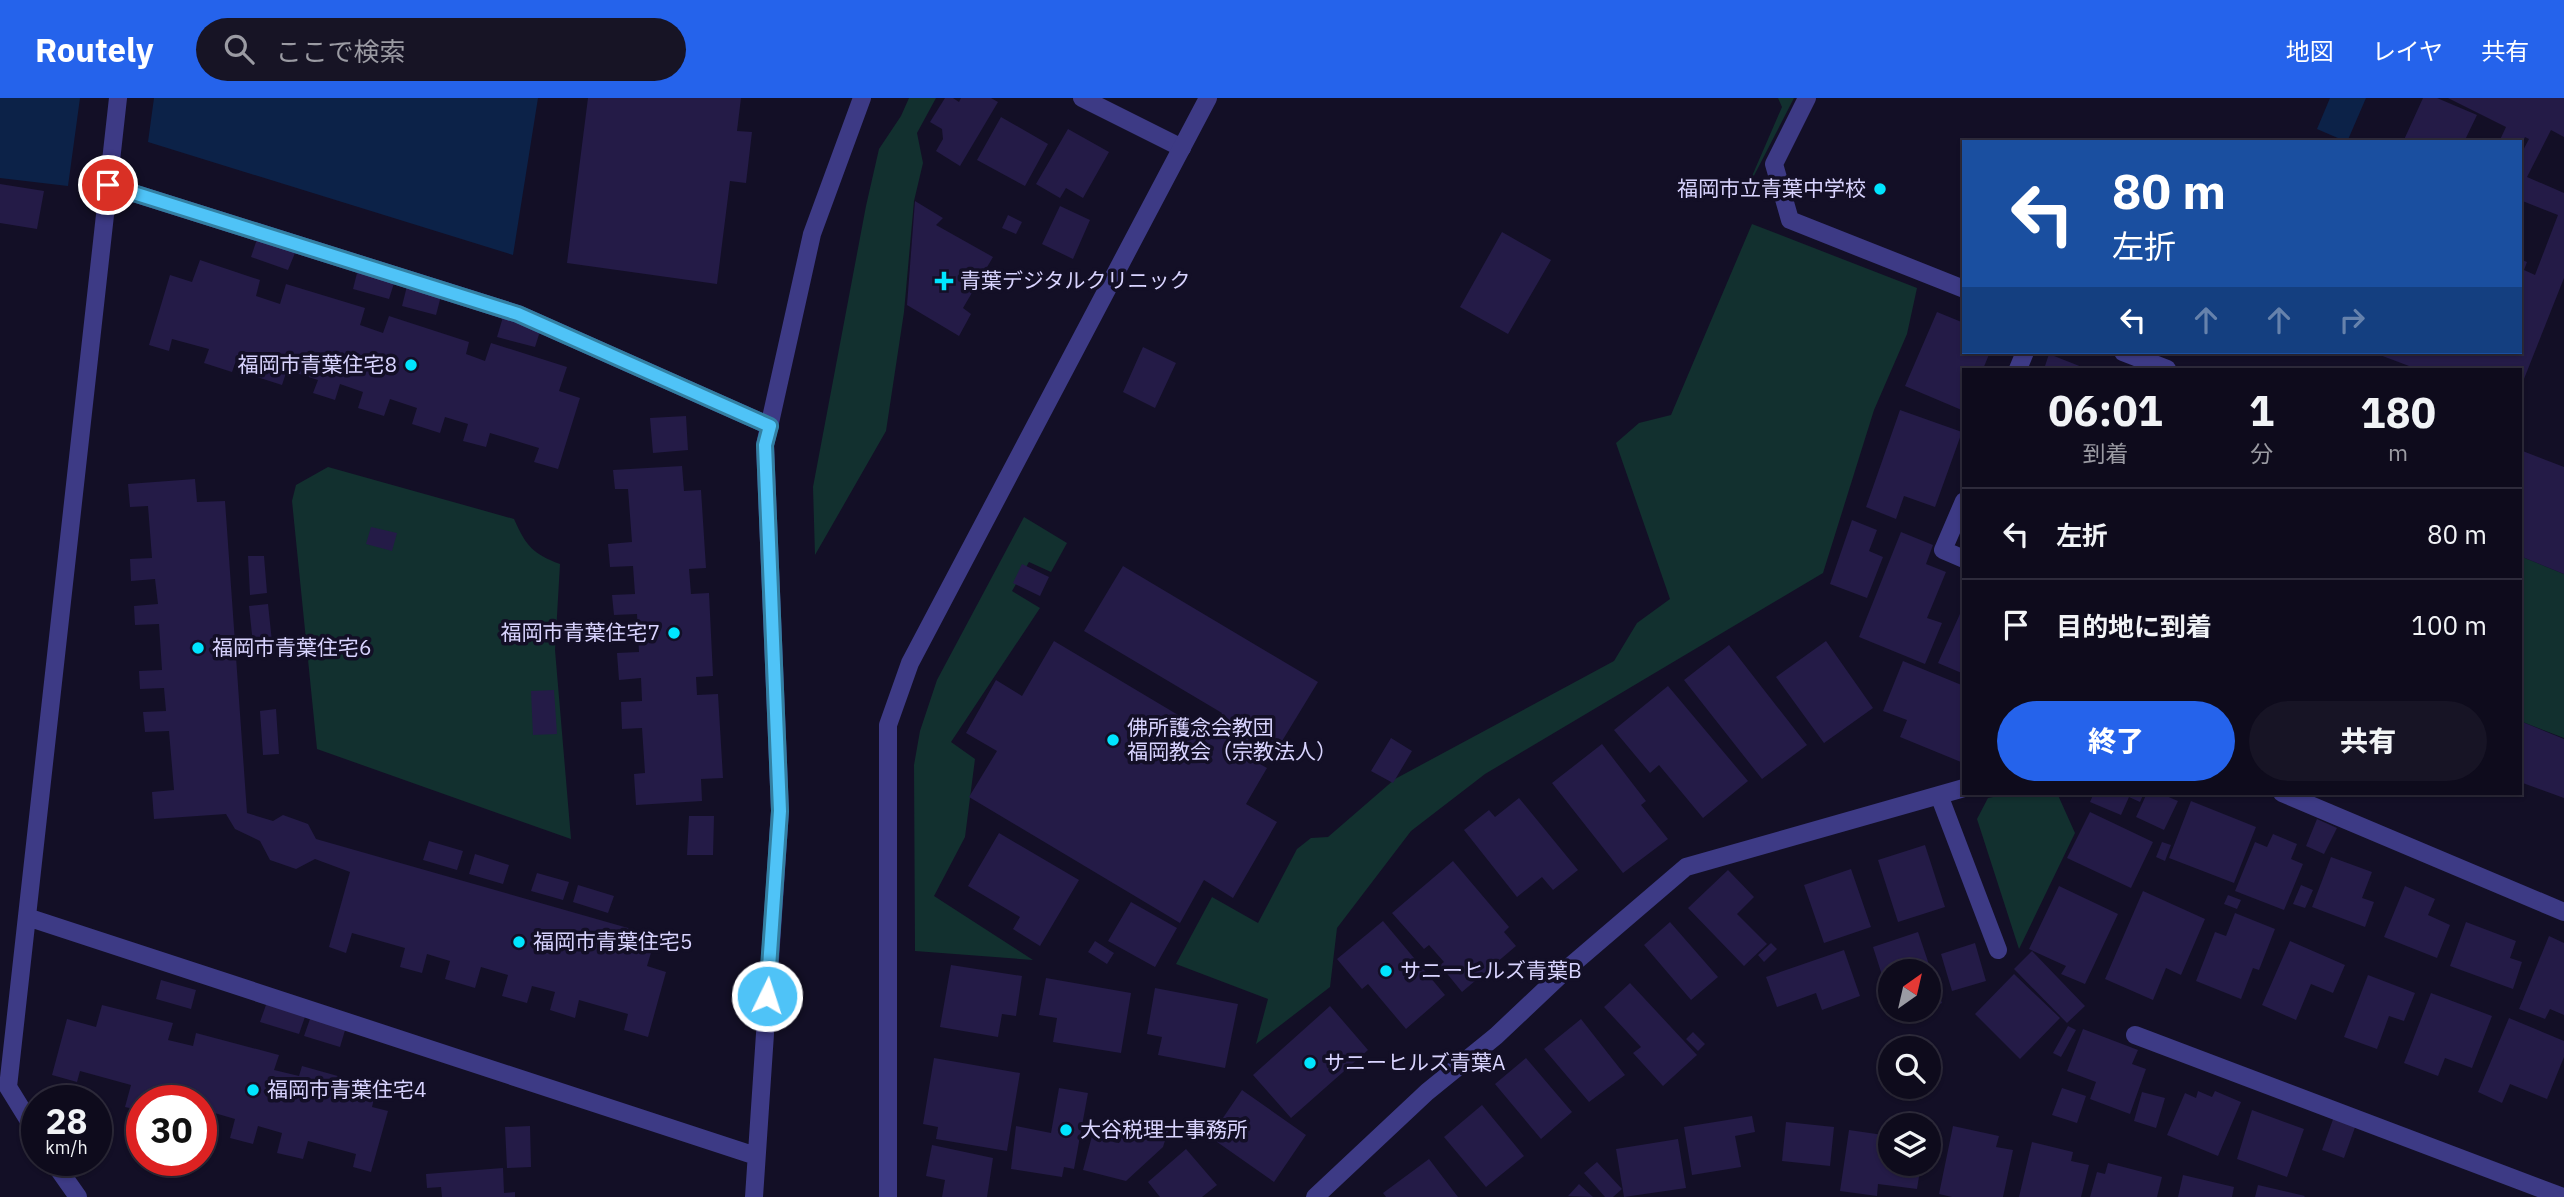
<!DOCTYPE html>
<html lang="ja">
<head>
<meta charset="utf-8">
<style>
  :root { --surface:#0e0b1c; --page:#171425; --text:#f1f3f6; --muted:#9b9ba3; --line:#2e2b3b; --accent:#2563eb }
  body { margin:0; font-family:"IBM Plex Sans","Noto Sans JP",sans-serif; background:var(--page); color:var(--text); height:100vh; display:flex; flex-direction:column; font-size:26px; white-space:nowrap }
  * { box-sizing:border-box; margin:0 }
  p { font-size:23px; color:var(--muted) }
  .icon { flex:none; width:38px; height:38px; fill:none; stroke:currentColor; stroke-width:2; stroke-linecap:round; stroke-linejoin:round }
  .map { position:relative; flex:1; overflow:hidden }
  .details { position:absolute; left:1962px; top:270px; width:560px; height:427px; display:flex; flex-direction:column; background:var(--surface); border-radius:0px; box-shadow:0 2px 5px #0004,0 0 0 2px var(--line) }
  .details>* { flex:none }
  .hud { position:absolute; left:1962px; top:42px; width:560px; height:214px; border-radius:0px; box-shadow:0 2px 5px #0004,0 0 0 2px var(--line); background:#1a4fa0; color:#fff; overflow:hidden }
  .needle { width:46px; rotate:34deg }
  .fabs { position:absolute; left:1878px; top:861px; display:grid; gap:14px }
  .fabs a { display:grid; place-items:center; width:63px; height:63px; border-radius:50%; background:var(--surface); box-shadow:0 2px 5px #0004,0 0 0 2px var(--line); font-size:35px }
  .speed { position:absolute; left:21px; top:987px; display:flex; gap:14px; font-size:35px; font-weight:700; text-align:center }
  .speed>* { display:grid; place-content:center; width:91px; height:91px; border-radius:50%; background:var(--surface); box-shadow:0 2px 5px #0004,0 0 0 2px var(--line); line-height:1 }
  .speed small { font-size:18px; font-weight:400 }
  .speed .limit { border:10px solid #d22; background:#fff; color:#111 }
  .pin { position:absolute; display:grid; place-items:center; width:60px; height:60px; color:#fff; margin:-30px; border:4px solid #fff; border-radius:50%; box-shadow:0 2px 7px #0007 }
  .me { position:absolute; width:77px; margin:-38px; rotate:4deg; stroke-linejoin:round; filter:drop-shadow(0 0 5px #0008) }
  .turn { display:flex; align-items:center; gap:24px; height:147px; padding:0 35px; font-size:32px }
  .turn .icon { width:91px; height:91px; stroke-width:2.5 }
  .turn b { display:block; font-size:49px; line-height:60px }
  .lanes { display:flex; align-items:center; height:66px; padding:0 35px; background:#0003; justify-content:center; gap:35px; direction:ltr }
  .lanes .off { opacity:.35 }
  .eta { display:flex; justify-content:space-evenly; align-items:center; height:119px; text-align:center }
  .eta b { font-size:42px; font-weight:800; line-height:49px }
  .button { display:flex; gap:14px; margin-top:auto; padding:14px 35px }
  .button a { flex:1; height:80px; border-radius:42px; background:var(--accent); color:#fff; font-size:28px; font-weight:800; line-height:80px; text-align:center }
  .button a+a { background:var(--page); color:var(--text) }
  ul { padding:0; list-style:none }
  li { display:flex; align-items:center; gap:21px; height:91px; padding:0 35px; border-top:2px solid var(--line) }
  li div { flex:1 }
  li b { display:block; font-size:26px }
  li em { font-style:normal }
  header { display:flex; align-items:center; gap:42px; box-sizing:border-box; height:98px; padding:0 35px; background:var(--accent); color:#fff }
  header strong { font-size:33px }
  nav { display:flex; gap:38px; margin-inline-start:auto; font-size:24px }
  .search { width:490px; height:63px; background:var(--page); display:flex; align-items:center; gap:18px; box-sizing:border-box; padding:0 24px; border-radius:38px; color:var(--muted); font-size:26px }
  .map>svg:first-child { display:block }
</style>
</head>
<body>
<header>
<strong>Routely</strong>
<div class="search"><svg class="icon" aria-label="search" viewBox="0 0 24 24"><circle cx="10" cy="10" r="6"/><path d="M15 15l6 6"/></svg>ここで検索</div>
<nav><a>地図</a><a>レイヤ</a><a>共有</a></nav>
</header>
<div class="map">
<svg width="2564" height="1099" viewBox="0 0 2564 1099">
  <rect width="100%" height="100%" fill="#130f26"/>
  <path fill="#12302f" d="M909,0H936L917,35L923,65L914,103L904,214L886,333L815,457L813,389L866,108L879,51L901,18Z
    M1778,0H1794L1743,99L1782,9Z
    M1752,126L1917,190L1907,236L1874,312L1823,475L1485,676L1411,733L1337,830L1330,889L1256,946L1268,901L1176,866L1212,799L1258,825L1297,751L1311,740L1328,739L1395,681L1614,563L1637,525L1670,501L1616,345L1639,325L1671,317Z
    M328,369L514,421C526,448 533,456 560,466L555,552L571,741L317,651L292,403L296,387Z
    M1024,419L1067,445L1051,474L1029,464L1012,493L1040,510L951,644L975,661L965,739L934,798L1033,862L915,853L914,667L920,633L937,582Z
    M2520,458L2564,476V640L2520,623Z
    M2014,695H2057L2075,735L2019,851L1977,721L1988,700Z"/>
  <path fill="#0c2248" d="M0,0H80L68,88L0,80Z
    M154,0H538L513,157L148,44Z
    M2330,0H2366L2347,44L2317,31Z"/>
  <path fill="#241b47" d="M588,0H741L737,33L752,34L746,85L730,83L717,186L567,165Z
    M945,0H953L959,4L961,0H991L998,4L960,68L936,53L943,41L942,31L930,24Z
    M2423,0H2437L2477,17L2464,44H2403Z
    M2448,0H2564V39L2551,32L2527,79L2564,95V180L2520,291V271H2417L2372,254H2520V161L2527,164L2524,172L2535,177L2558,117L2520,102V58L2529,41L2525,39L2520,50V44H2499L2506,29Z
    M1001,19L1048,46L1025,88L977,62Z
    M1068,31L1109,54L1083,100L1066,90L1060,100L1036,86Z
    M0,86L44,93L37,131L0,125Z
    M915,103L943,120L936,127L993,159L963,210L971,216L959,238L907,207Z
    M1060,108L1090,122L1073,161L1042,146Z
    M1008,117L1022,124L1016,136L1002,130Z
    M1502,134L1551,162L1508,236L1460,209Z
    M257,141L295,155L288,172L251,159Z
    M200,162L260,182L256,198L280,206L286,186L365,210L360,227L383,235L389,218L469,244L466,256L485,263L491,245L567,269L559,293L580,300L558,371L534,364L539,350L490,335L486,349L463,343L468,326L445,319L440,335L412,326L417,310L390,301L384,318L358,310L363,294L340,286L335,302L313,295L318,282L287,272L282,287L257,279L261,265L238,257L232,274L204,265L209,251L172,241L169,253L149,247L170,177L192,184Z
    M358,171L395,182L389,201L353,191Z
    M407,188L441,198L436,217L402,208Z
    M1937,214L1964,225L1960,240L1964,241V254H1990L1983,271H1964V313L1905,288Z
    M503,219L541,230L535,249L497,239Z
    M1143,249L1176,265L1155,310L1123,294Z
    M2049,256L2087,271H2044Z
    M1900,312L1962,334L1935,409L1904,398L1896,421L1866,409Z
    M686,318L688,352L653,355L650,320Z
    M2520,352L2564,369V476L2520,458Z
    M682,368L684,393L701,392L706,470L689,471L691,496L709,495L713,578L696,579L697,597L718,596L723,680L701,681L702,703L636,707L634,676L645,675L642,630L622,631L621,604L642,603L641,580L619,582L617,555L639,554L637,516L614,517L612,497L635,496L633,468L610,469L608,446L632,444L628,391H615L613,372Z
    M195,381L197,404L225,403L247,715L273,723L283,717L308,726L316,741L656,838L647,868L666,874L648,939L624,932L628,916L579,902L575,920L550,912L555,894L532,888L527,905L502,898L508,877L481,869L475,890L445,881L450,863L427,856L422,875L400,869L405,850L352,835L346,855L329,849L350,774L315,761L296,771L270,762L260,743L235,731L226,716L154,721L152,694L174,692L169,633L145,634L143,614L166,613L164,590L140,591L139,573L162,572L159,526L135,527L134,508L158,506L155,481L131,483L130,461L152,460L148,408L130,409L128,386Z
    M1852,422L1877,432L1869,453L1883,459L1867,500L1830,486Z
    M371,429L397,435L392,453L366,446Z
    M1901,434L1933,447L1926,466L1946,474L1927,520L1942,525L1925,566L1859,539Z
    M248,458H264L267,495L250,497Z
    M1022,466L1049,479L1040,498L1013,485Z
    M1123,468L1318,584L1279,648L1254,633L1240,655L1267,670L1246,706L1277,724L1233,800L1204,782L1180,825L969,699L997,653L966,635L996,582L1022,598L1054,543L1210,636L1222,615L1084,533Z
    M268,506L272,544L253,546L249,508Z
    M1964,507V576L1938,565Z
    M1826,543L1873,610L1824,645L1776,579Z
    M1729,547L1807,647L1762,681L1684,582Z
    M1903,563L1964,588V658L1961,664L1900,639L1907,622L1883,613Z
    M1668,588L1748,683L1703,720L1659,667L1650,675L1614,632Z
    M554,592L557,636L533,637L531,593Z
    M276,611L279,656L263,657L260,613Z
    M2520,623L2564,641V700L2520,684Z
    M1391,640L1412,653L1393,685L1371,673Z
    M1602,646L1646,703L1641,707L1668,741L1623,775L1552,685Z
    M2094,695H2144L2140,704L2129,699L2121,717L2090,704Z
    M2147,695H2159L2178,703L2164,732L2136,719Z
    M1519,700L1578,772L1553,792L1542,779L1517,799L1464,732L1489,712L1495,719Z
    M2191,703L2256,729L2234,785L2169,760Z
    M2090,714L2153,744L2131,790L2067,760Z
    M689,718H714L713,757H687Z
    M2317,721L2337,730L2324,756L2306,748Z
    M999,735L1079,782L1040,848L1013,831L1020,819L968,788Z
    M2273,736L2297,746L2291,761L2303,766L2284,812L2235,793L2255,744L2267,749Z
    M429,743L463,753L457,772L423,762Z
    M2162,744L2171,747L2165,763L2156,759Z
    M1925,747L1945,809L1898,824L1878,762Z
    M475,756L509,767L503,786L469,776Z
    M2331,759L2372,774L2362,800L2374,804L2365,829L2312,809Z
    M1453,763L1509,829L1504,834L1516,848L1462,894L1440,867L1444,864L1429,847L1424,851L1392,815Z
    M1851,771L1871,829L1824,845L1804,787Z
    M1728,772L1754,799L1737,816L1767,846L1744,868L1688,810Z
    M537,775L569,784L563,802L531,793Z
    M578,787L614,798L608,815L573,804Z
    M2301,787L2313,792L2305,810L2293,806Z
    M2059,788L2118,816L2085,886L2061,876L2066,868L2029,851Z
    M2405,788L2435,801L2428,817L2450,827L2437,860L2384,839Z
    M2143,793L2205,821L2181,877L2166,870L2153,902L2105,881Z
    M2228,797L2241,802L2237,811L2224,806Z
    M1131,804L1177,830L1155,869L1108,843Z
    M2235,815L2275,831L2259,872L2253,870L2241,901L2196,883L2215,834L2226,838Z
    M1383,823L1445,897L1406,931L1368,886L1362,891L1337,861Z
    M1670,824L1718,879L1691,902L1644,847Z
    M2466,824L2516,843L2510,860L2522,864L2513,891L2450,868Z
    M1918,834L1942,905L1928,910V873H1890L1889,899L1873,849Z
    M2549,838L2564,845V917L2550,911L2545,921L2519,911Z
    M1095,843L1114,855L1107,866L1088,854Z
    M2290,843L2345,867L2333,895L2311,886L2296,922L2262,907Z
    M1771,845L1777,851L1764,864L1758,857Z
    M1975,845L1986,883L1952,893L1941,856Z
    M1844,852L1860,898L1822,912L1816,895L1777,909L1766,879Z
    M2032,853L2085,908L2067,925L2014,871Z
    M951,867L1022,878L1016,918L1002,916L998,939L940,929Z
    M2014,876L2060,920L2020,961L1975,916Z
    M2368,877L2415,895L2404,923L2389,918L2377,951L2344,939Z
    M1046,880L1131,895L1121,955L1053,944L1057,920L1039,917Z
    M161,882L196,892L191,911L156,901Z
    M1630,885L1697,957L1663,988L1633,955L1641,949L1604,909Z
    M1155,890L1238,906L1225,970L1158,957L1162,939L1147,936Z
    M2431,895L2492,918L2472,970L2445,960L2438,978L2404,965Z
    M267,904L306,916L299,936L260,924Z
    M102,907L173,925L168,942L193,948L196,935L279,957L274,972L299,978L302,968L377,989L372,1009L388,1013L371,1074L353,1069L356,1056L308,1043L303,1061L277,1055L282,1035L258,1028L253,1046L230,1040L235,1021L201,1011V1003H179L151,995L149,1003H142V1013L125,1009L131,987L80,973L77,984L52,977L67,921L96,929Z
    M1330,908L1368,952L1291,1020L1253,977Z
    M1894,912H1920L1897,920Z
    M311,918L346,929L340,949L304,938Z
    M2509,920L2564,943V959L2547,1001L2510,986L2502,1005L2478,994Z
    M1581,921L1625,977L1589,1004L1544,951Z
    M2068,928L2076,932L2061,959L2053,955Z
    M2083,931L2138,952L2132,966L2146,971L2130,1016L2090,1001L2096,984L2067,973Z
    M1693,934L1705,946L1698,953L1686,941Z
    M934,960L1020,975L1007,1053L936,1041L938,1029L923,1026Z
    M1526,960L1572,1014L1541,1041L1495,986Z
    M1059,990L1088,995L1074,1071L1064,1069L1062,1079L1011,1071L1016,1028L1051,1035Z
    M2062,990L2086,998L2077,1025L2052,1017Z
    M1242,992L1306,1037L1274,1084L1210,1039Z
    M2198,993L2212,999L2215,993L2241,1004L2218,1058L2167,1037L2185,995L2196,1000Z
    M2142,994L2165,1000L2156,1030L2134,1023Z
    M1482,1007L1524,1058L1486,1089L1444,1039Z
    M2252,1012L2304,1031L2287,1079L2237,1061Z
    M2336,1013L2358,1021L2344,1060L2322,1052Z
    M1752,1018L1755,1034L1735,1038L1741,1069L1692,1077L1684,1029Z
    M1142,1019L1170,1026L1163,1049L1126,1083L1083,1072L1092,1038L1119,1045L1124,1031L1139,1035Z
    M1786,1024L1834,1029L1830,1068L1782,1063Z
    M530,1028L531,1069L507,1070L505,1029Z
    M1953,1028L1999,1038L1996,1049L2013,1052L2003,1099H1952L1939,1096Z
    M1849,1032L1890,1038V1066H1921L1917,1091L1878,1086L1877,1098L1840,1093Z
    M1678,1041L1686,1090L1624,1099L1616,1051Z
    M2032,1044L2073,1054L2071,1063L2089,1067L2081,1099H2019Z
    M932,1047L993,1060L987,1099H942L945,1082L926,1078Z
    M1186,1051L1217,1087L1202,1099H1160L1148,1084Z
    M1429,1061L1458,1099H1386L1383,1095Z
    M1597,1064L1622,1091L1613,1099H1605L1584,1075Z
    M2108,1065L2162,1079L2157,1099H2090L2097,1074L2105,1076Z
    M503,1070L504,1095L515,1094V1099H442L441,1089L427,1090L426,1076Z
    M2183,1077L2234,1089L2232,1099H2178Z
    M1579,1086L1593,1099L1568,1098Z
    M2258,1087L2305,1098L2304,1099H2255Z"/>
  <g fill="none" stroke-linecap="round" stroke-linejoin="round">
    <path stroke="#3d3a85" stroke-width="18" d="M1082,0L1182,50
      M1807,0L1774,66L1790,122L1964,191
      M108,87L518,216L770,328
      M2123,254L2167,271
      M2018,271L2025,254
      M1964,403L1943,452L1964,461
      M2282,695L2564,814
      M1939,697L1998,852
      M27,819L756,1058
      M2135,937L2563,1099
      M37,1036L8,989L118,0
      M52,1062L78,1099
      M754,1099L780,713L765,347L812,136L862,0
      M1315,1099L1427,994L1496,938L1568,870L1686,769L1964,690"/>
    <path stroke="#3d3a85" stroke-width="18" d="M888,1099V627L910,565L1208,0"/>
  </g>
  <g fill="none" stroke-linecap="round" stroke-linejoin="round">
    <g stroke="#337fa1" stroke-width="18">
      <path id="route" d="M108,87L518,216L770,328L765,347L780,713L767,898"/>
    </g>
    <use href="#route" stroke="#4fc3f7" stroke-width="12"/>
  </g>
  <g fill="#00e5ff" stroke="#130f26" stroke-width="2.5">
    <circle cx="1880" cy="91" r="7"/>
    <path d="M940.5 172.5h7v7h7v7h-7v7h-7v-7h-7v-7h7z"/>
    <circle cx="411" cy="267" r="7"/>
    <circle cx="674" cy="535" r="7"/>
    <circle cx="198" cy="550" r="7"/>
    <circle cx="1113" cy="642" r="7"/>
    <circle cx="519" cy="844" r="7"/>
    <circle cx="1386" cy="873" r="7"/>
    <circle cx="1310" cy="965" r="7"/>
    <circle cx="253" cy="992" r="7"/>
    <circle cx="1066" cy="1032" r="7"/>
  </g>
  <g text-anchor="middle" stroke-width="7" stroke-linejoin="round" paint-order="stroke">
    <g font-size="21" fill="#d9d4ff" stroke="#130f26" text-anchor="start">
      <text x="1866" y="98" text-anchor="end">福岡市立青葉中学校</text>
      <text x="960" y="190">青葉デジタルクリニック</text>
      <text x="397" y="274" text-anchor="end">福岡市青葉住宅8</text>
      <text x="660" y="542" text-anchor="end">福岡市青葉住宅7</text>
      <text x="212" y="557">福岡市青葉住宅6</text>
      <text x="1127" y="637">佛所護念会教団<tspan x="1127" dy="24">福岡教会（宗教法人）</tspan></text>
      <text x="533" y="851">福岡市青葉住宅5</text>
      <text x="1400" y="880">サニーヒルズ青葉B</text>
      <text x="1324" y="972">サニーヒルズ青葉A</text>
      <text x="267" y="999">福岡市青葉住宅4</text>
      <text x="1080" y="1039">大谷税理士事務所</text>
    </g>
  </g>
</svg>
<div class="fabs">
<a><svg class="needle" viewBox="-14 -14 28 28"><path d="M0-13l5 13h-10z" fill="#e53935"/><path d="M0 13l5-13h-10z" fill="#9b9ba3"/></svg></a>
<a><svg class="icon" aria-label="search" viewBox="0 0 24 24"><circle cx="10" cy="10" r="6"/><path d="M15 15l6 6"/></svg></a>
<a><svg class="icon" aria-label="layers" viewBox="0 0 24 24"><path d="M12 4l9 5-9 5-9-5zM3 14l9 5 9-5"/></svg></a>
</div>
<div class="speed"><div>28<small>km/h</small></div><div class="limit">30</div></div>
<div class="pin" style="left:108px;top:87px;background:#d93025"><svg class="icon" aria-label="arrive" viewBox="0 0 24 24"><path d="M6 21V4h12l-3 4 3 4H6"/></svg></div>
<svg class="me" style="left:767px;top:898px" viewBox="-20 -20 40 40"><circle r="17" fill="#4fc3f7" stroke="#fff" stroke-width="3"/><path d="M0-11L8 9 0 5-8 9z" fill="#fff"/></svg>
<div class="hud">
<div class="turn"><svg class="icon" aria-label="left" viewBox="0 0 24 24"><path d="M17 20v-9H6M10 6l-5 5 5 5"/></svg><div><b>80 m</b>左折</div></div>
<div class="lanes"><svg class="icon" aria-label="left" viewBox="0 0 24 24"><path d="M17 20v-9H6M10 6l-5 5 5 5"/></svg><svg class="icon off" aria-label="ahead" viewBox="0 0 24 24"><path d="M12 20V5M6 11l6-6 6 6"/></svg><svg class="icon off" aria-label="ahead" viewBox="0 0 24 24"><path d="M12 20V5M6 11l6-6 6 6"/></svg><svg class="icon off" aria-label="right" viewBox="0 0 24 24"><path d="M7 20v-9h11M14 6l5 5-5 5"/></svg></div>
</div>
<section class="details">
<div class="eta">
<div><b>06:01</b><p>到着</p></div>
<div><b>1</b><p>分</p></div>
<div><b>180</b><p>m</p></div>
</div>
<ul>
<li><svg class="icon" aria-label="left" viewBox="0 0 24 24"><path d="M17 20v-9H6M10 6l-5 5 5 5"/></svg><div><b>左折</b></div><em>80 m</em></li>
<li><svg class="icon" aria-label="arrive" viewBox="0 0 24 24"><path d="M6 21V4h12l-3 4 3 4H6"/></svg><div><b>目的地に到着</b></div><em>100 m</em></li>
</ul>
<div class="button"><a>終了</a><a>共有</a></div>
</section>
</div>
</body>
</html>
